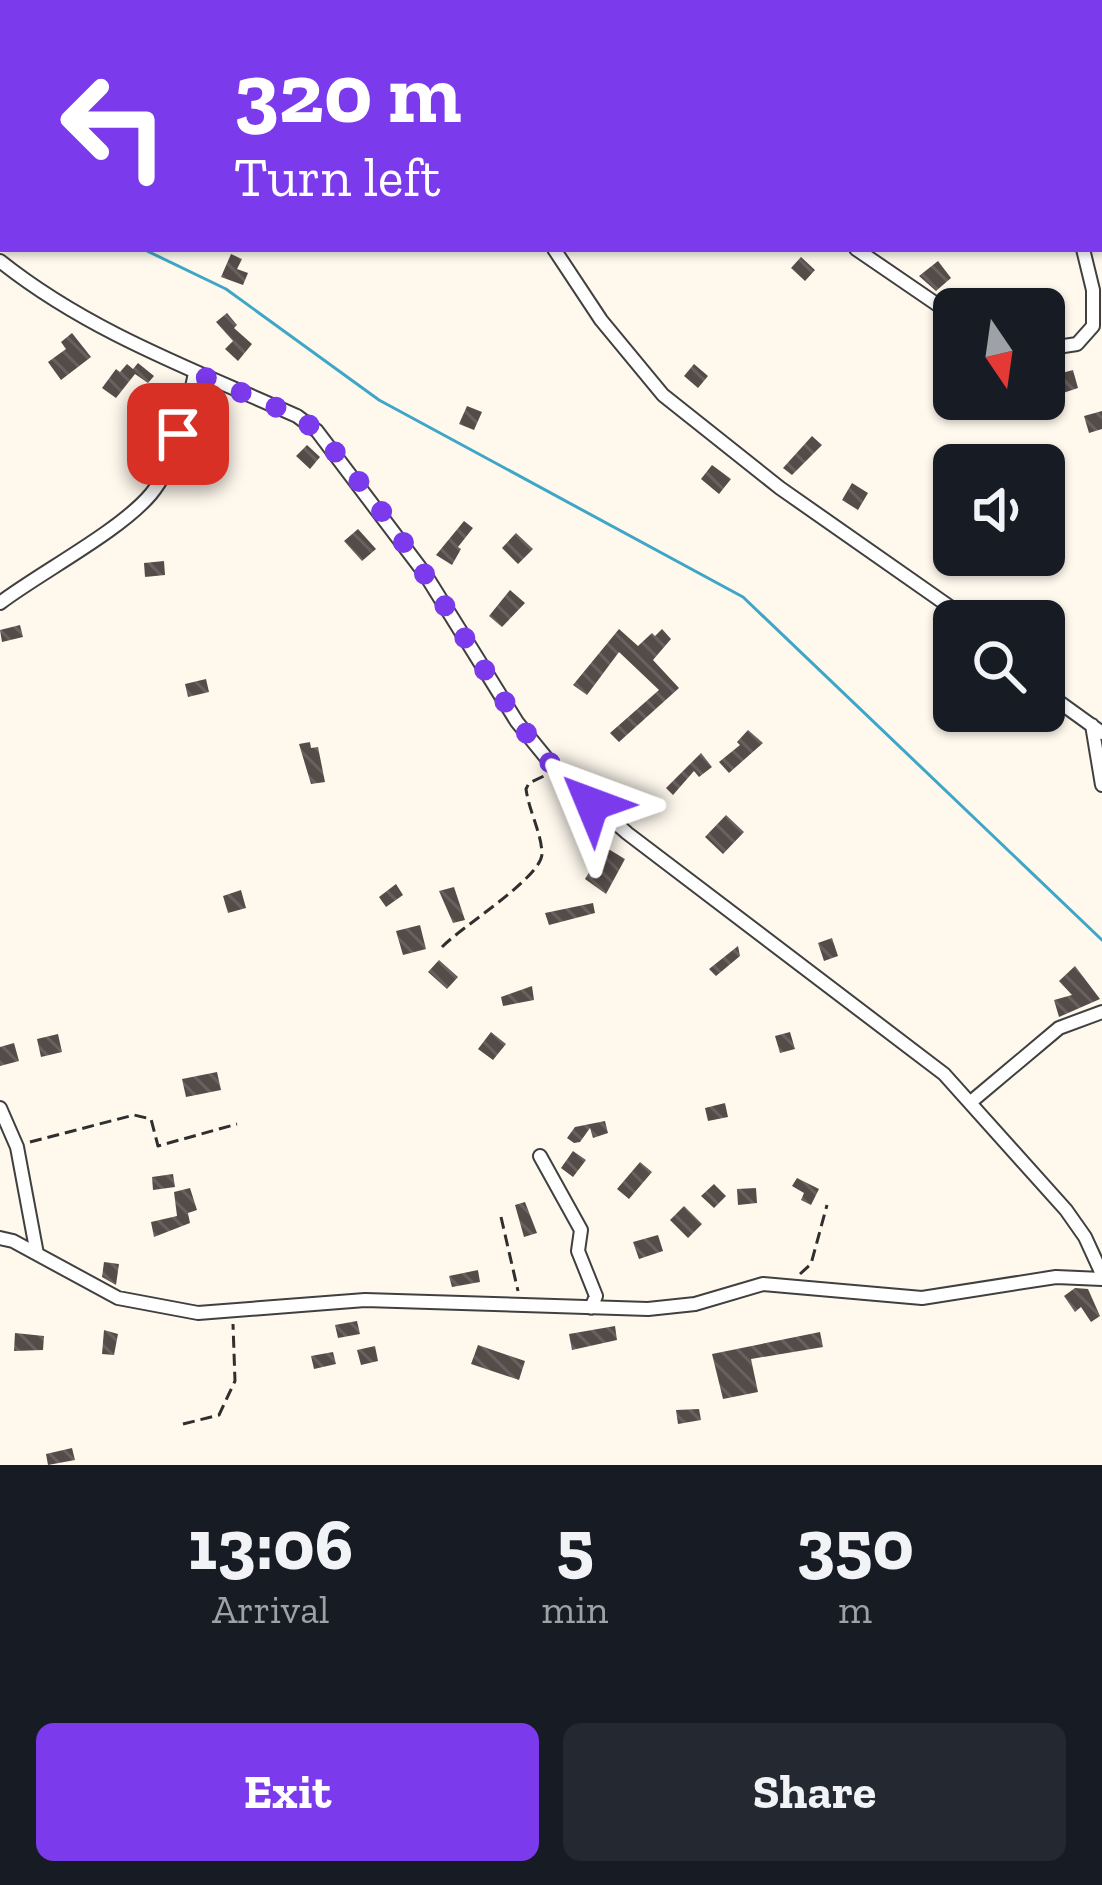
<!DOCTYPE html>
<html lang="en">
<head>
<meta charset="utf-8">
<style>
  :root { --surface:#171b24; --page:#242831; --text:#f1f3f6; --muted:#9ea1a6; --accent:#7c3aed }
  body { margin:0; font-family:"Zilla Slab",serif; background:var(--page); color:var(--text); height:100vh; display:flex; flex-direction:column; font-size:45px; white-space:nowrap }
  * { box-sizing:border-box; margin:0 }
  p { font-size:39px; color:var(--muted) }
  .icon { flex:none; width:66px; height:66px; fill:none; stroke:currentColor; stroke-width:2; stroke-linecap:round; stroke-linejoin:round }
  .map { position:relative; height:1465px; overflow:hidden }
  .side { display:flex; flex-direction:column; background:var(--surface); flex:1 }
  .side>* { flex:none }
  .banner { position:absolute; left:0px; top:0px; width:1104px; height:252px; box-shadow:0 3px 9px #0004; background:#7c3aed; color:#fff; overflow:hidden }
  .needle { width:78px; rotate:167deg }
  .controls { position:absolute; left:933px; top:288px; display:grid; gap:24px }
  .controls a { display:grid; place-items:center; width:132px; height:132px; border-radius:18px; background:var(--surface); box-shadow:0 3px 9px #0004; font-size:60px }
  .pin { position:absolute; display:grid; place-items:center; width:102px; height:102px; color:#fff; margin:-51px; border-radius:24px; box-shadow:0 6px 18px #0006 }
  .me { position:absolute; width:132px; margin:-66px; rotate:314deg; stroke-linejoin:round; filter:drop-shadow(0 0 9px #0008) }
  .turn { display:flex; align-items:center; gap:42px; height:252px; padding:0 36px; font-size:54px }
  .turn .icon { width:156px; height:156px; stroke-width:2.5 }
  .turn b { display:block; font-size:84px; line-height:102px }
  .eta { display:flex; justify-content:space-evenly; align-items:center; height:204px; text-align:center }
  .eta b { font-size:72px; font-weight:700; line-height:84px }
  .primary-button { display:flex; gap:24px; margin-top:auto; padding:24px 36px }
  .primary-button a { flex:1; height:138px; border-radius:18px; background:var(--accent); color:#fff; font-size:48px; font-weight:700; line-height:138px; text-align:center }
  .primary-button a+a { background:var(--page); color:var(--text) }
  .map>svg:first-child { display:block }
</style>
</head>
<body>
<div class="map">
<svg width="1102" height="1465" viewBox="0 0 1102 1465">
  <defs>
    <pattern id="building-back-hatch" width="6" height="6" patternUnits="userSpaceOnUse" patternTransform="scale(3)"><rect width="6" height="6" fill="#554c49"/><path d="M-1 5l2 2M0 0l6 6M5-1l2 2" fill="none" stroke="#68615f"/></pattern>
  </defs>
  <rect width="100%" height="100%" fill="#fef8ed"/>
  <g fill="none" stroke-linecap="round" stroke-linejoin="round">
    <path stroke="#3ea6c7" stroke-width="3" d="M0,160L3,162
      M143,249L226,289L379,400L743,597L1102,940"/>
  </g>
  <path fill="url(#building-back-hatch)" d="M231,254L242,259L237,269L248,273L243,285L221,277Z
    M801,257L815,270L805,281L791,268Z
    M938,261L951,278L936,291L919,276Z
    M227,313L237,325L234,328L252,344L238,361L225,349L233,341L216,322Z
    M1060,315L1063,330L1046,334L1044,318Z
    M72,333L91,357L61,380L48,362L66,349L61,342Z
    M138,363L154,376L148,383L135,374L116,398L102,388L116,369L120,372L127,364L133,369Z
    M694,364L708,376L698,388L684,376Z
    M1073,370L1078,388L1063,393L1058,374Z
    M467,406L482,412L474,430L459,424Z
    M1102,411V429L1089,433L1084,416Z
    M812,436L822,445L792,475L783,468Z
    M307,445L320,457L310,469L296,456Z
    M712,465L731,479L719,494L701,479Z
    M852,483L868,493L858,510L842,500Z
    M464,521L473,528L458,547L461,549L452,565L436,555Z
    M358,529L376,549L362,561L344,541Z
    M516,533L533,549L518,564L502,548Z
    M164,561L165,575L145,577L144,563Z
    M510,590L525,603L502,627L489,616Z
    M20,625L23,637L2,642L0,630Z
    M619,629L638,646L652,633L655,636L662,629L671,639L653,660L679,688L619,742L610,733L659,690L619,652L587,695L573,685Z
    M206,679L209,692L188,697L185,684Z
    M748,730L763,743L729,773L719,762L740,745L737,742Z
    M310,742L311,748L318,747L325,782L311,784L299,744Z
    M701,753L712,767L699,777L694,771L673,795L666,788Z
    M726,815L744,832L723,854L705,837Z
    M605,847L625,859L606,894L585,879Z
    M396,884L403,895L386,907L379,897Z
    M454,887L465,920L453,923L439,891Z
    M241,890L246,908L228,913L223,896Z
    M593,903L595,913L549,925L545,913Z
    M420,925L426,949L403,955L396,931Z
    M832,938L838,956L824,961L818,943Z
    M738,946L740,956L716,976L709,969Z
    M439,960L458,977L447,989L428,972Z
    M1075,966L1100,999L1059,1017L1054,1000L1072,995L1059,981Z
    M532,986L534,1000L503,1006L501,997Z
    M491,1032L506,1044L493,1060L478,1049Z
    M790,1032L795,1049L780,1053L775,1036Z
    M58,1034L62,1052L41,1057L37,1039Z
    M14,1043L19,1061L0,1066V1047Z
    M217,1072L221,1090L186,1097L182,1079Z
    M725,1103L728,1117L708,1121L705,1108Z
    M605,1121L608,1133L593,1138L590,1128L580,1142L574,1143L567,1138L575,1127Z
    M573,1151L586,1160L573,1177L561,1168Z
    M640,1162L652,1172L629,1199L617,1189Z
    M173,1174L175,1187L153,1190L152,1177Z
    M797,1178L819,1189L811,1205L801,1200L804,1193L792,1186Z
    M714,1184L726,1196L714,1208L701,1196Z
    M190,1188L197,1210L188,1213L190,1223L154,1237L151,1222L177,1216L174,1192Z
    M756,1188L757,1203L738,1205L737,1189Z
    M525,1202L537,1233L524,1237L515,1205Z
    M684,1206L702,1224L688,1238L670,1220Z
    M658,1235L663,1251L639,1259L633,1242Z
    M104,1262L119,1264L116,1285L102,1277Z
    M478,1270L480,1282L452,1287L449,1276Z
    M1075,1288L1088,1289L1100,1316L1091,1322L1081,1307L1075,1312L1064,1296Z
    M357,1321L360,1334L338,1338L335,1325Z
    M615,1326L617,1340L572,1350L569,1334Z
    M104,1330L118,1334L114,1355L102,1354Z
    M820,1332L823,1347L751,1359L758,1392L723,1399L712,1354Z
    M15,1333L44,1336L43,1350L14,1351Z
    M478,1345L525,1361L519,1380L471,1364Z
    M375,1346L378,1361L361,1365L357,1350Z
    M333,1352L336,1364L314,1369L311,1356Z
    M699,1409L701,1420L678,1424L676,1410Z
    M72,1448L75,1460L48,1465L46,1454Z"/>
  <g fill="none" stroke-linecap="round" stroke-linejoin="round">
    <g stroke="#404040" stroke-width="16">
      <path id="minor" d="M271,0L274,3
        M1004,0V3
        M554,249L601,320L663,395L780,488L970,621
        M856,249L954,316
        M0,261C89,332 194,370 297,416L317,431L425,574L517,722L557,771L627,833L944,1074L1066,1210L1085,1237L1102,1274
        M1044,349L1077,344L1093,326V290L1083,249
        M0,603C41,572 120,531 151,494C176,464 187,411 195,373
        M1044,691L1102,733
        M1092,725L1102,785
        M972,1101L1059,1028L1102,1012
        M0,1108L17,1147L37,1254
        M540,1156L581,1230L578,1251L596,1296L591,1308
        M0,1238L13,1241L118,1298L198,1313L365,1300L648,1309L695,1304L763,1284L922,1298L1056,1277L1102,1279"/>
    </g>
    <path stroke="#2f2f2f" stroke-width="3" stroke-dasharray="12 6" stroke-linecap="butt" d="M442,947C462,926 543,877 542,853C541,832 529,811 526,789L529,783L544,776
      M30,1142L134,1115L151,1119L158,1146L237,1124
      M501,1217L518,1291
      M800,1274L811,1264L827,1205
      M183,1424L219,1415L235,1381L233,1324"/>
    <use href="#minor" stroke="#fff" stroke-width="12"/>
  </g>
  <g fill="none" stroke-linecap="round" stroke-linejoin="round">
    <path stroke="#7c3aed" stroke-width="21" stroke-dasharray="0 37.8" d="M178,434L195,373L297,416L317,431C368,488 413,554 453,619C495,685 531,754 592,804"/>
  </g>
</svg>
<div class="controls">
<a><svg class="needle" viewBox="-14 -14 28 28"><path d="M0-13l5 13h-10z" fill="#e53935"/><path d="M0 13l5-13h-10z" fill="#9ea1a6"/></svg></a>
<a><svg class="icon" aria-label="sound" viewBox="0 0 24 24"><path d="M4 9h4l5-4v14l-5-4H4zM17 9q2 3 0 6"/></svg></a>
<a><svg class="icon" aria-label="search" viewBox="0 0 24 24"><circle cx="10" cy="10" r="6"/><path d="M15 15l6 6"/></svg></a>
</div>
<div class="pin" style="left:178px;top:434px;background:#d93025"><svg class="icon" aria-label="arrive" viewBox="0 0 24 24"><path d="M6 21V4h12l-3 4 3 4H6"/></svg></div>
<svg class="me" style="left:592px;top:804px" viewBox="-20 -20 40 40"><path d="M0-17L14 15 0 8-14 15z" fill="#7c3aed" stroke="#fff" stroke-width="4"/></svg>
<div class="banner">
<div class="turn"><svg class="icon" aria-label="left" viewBox="0 0 24 24"><path d="M17 20v-9H6M10 6l-5 5 5 5"/></svg><div><b>320 m</b>Turn left</div></div>
</div>
</div>
<section class="side">
<div class="eta">
<div><b>13:06</b><p>Arrival</p></div>
<div><b>5</b><p>min</p></div>
<div><b>350</b><p>m</p></div>
</div>
<div class="primary-button"><a>Exit</a><a>Share</a></div>
</section>
</body>
</html>
